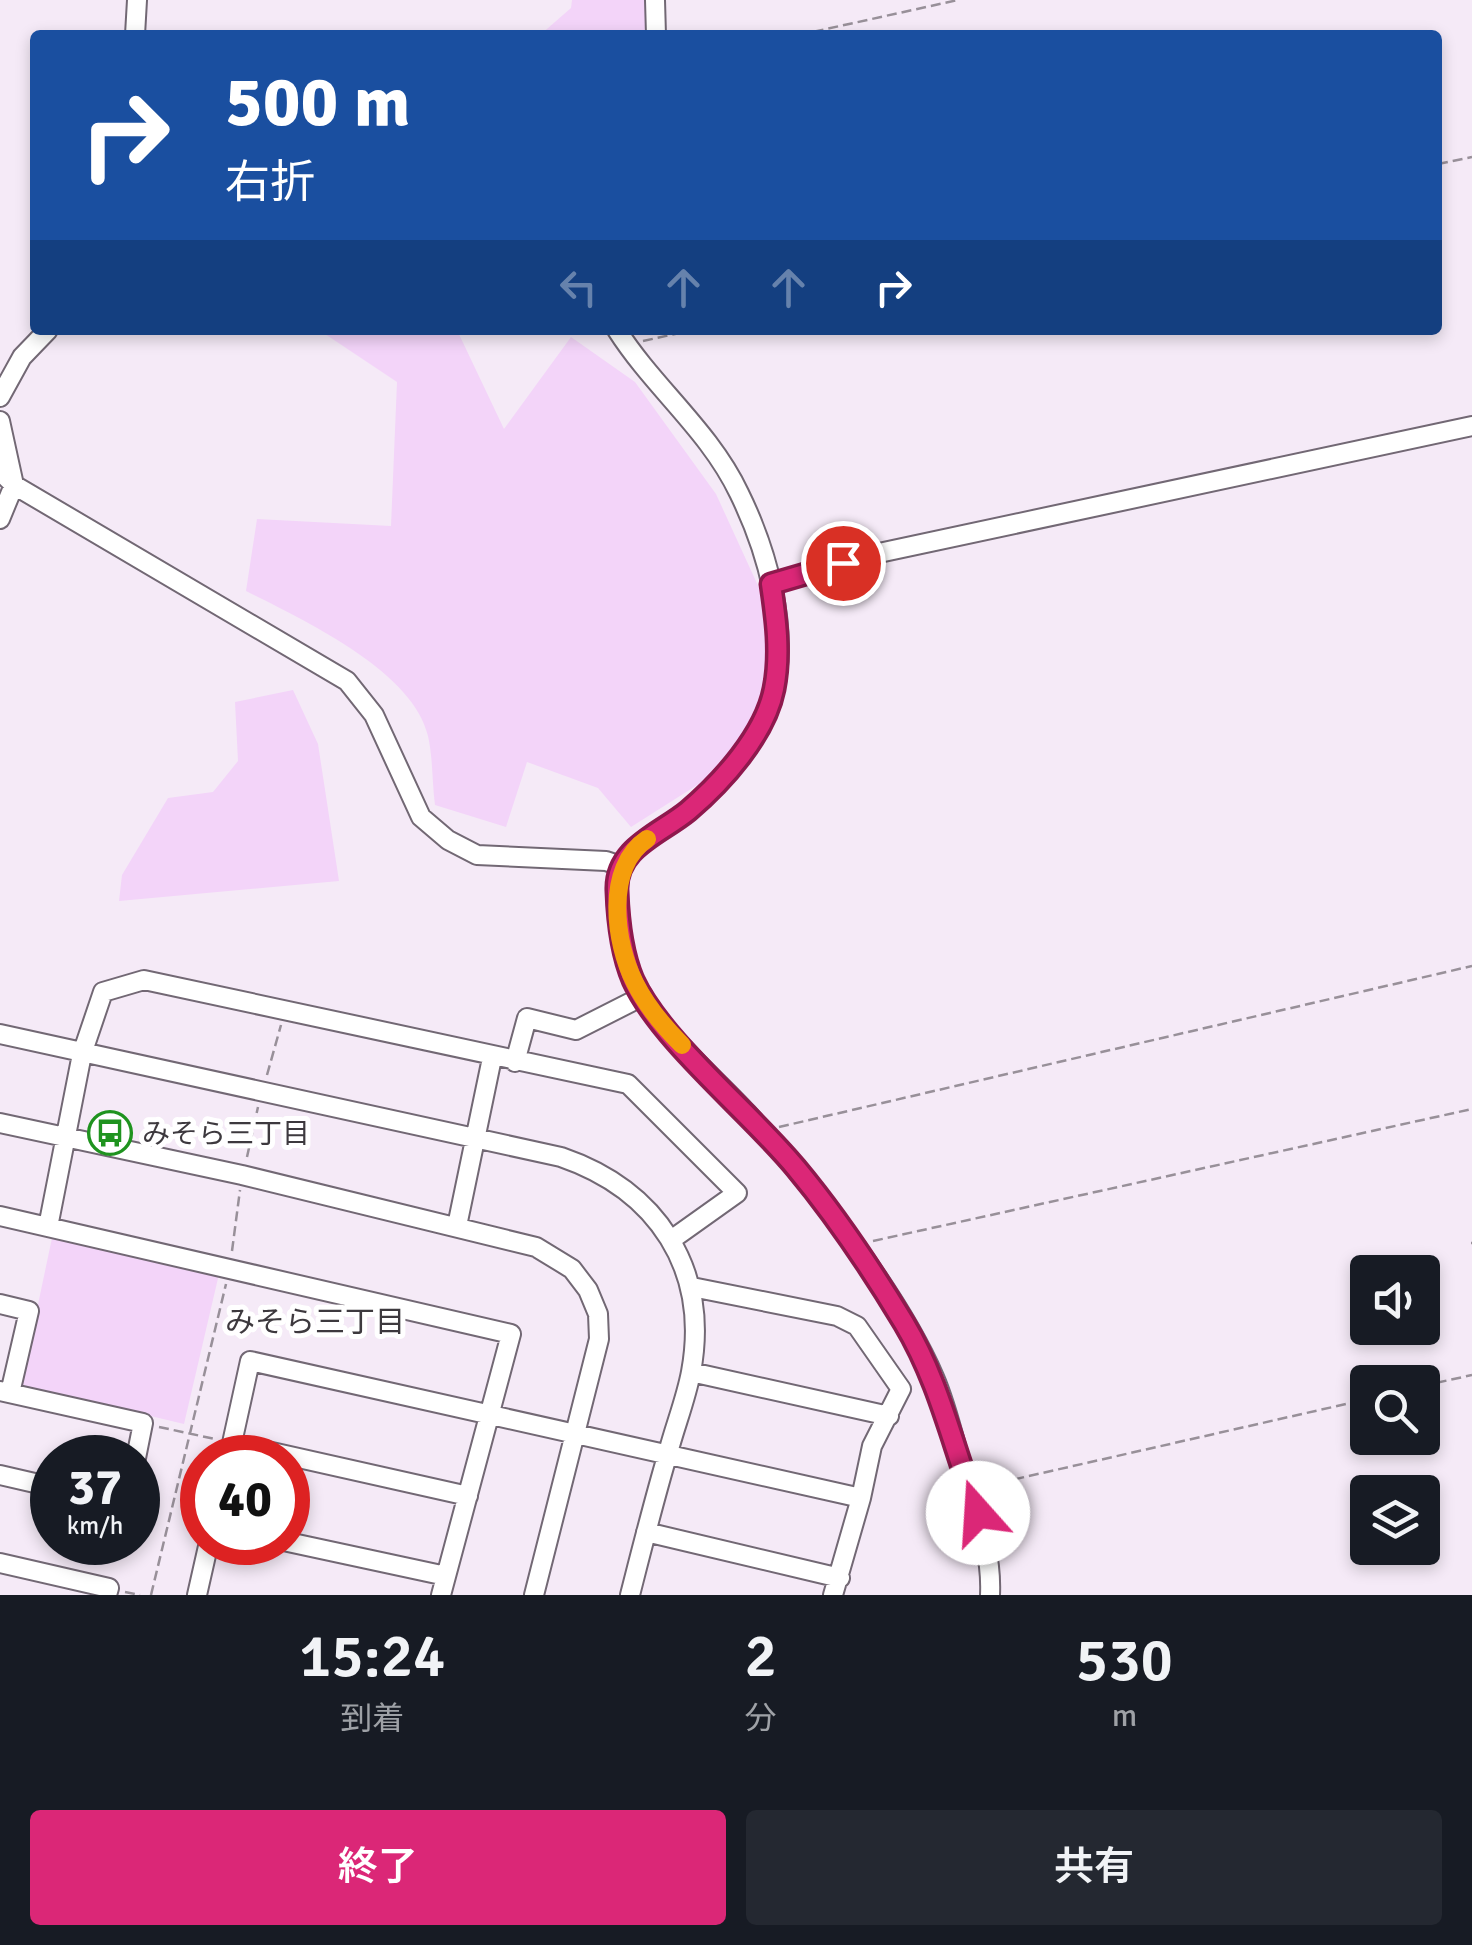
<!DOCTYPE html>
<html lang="ja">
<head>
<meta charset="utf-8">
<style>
  :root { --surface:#171b24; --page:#242831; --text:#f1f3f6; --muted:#9ea1a6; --accent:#db2777 }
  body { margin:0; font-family:Signika,"Noto Sans JP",sans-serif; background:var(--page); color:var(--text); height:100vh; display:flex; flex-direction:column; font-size:38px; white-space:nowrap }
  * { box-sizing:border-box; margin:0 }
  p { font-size:32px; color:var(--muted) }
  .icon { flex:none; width:55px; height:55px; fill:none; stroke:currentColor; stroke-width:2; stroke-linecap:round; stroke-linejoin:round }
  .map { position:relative; height:1595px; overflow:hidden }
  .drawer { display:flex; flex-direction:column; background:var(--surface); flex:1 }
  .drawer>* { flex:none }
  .top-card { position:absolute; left:30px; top:30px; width:1412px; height:305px; border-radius:10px; box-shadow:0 5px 15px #0003; background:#1a4fa0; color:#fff; overflow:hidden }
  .tools { position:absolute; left:1350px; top:1255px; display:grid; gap:20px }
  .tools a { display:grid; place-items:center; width:90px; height:90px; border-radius:10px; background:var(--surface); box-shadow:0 5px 15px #0003; font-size:50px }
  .speed { position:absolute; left:30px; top:1435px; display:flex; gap:20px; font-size:50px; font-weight:700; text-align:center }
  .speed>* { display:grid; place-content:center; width:130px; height:130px; border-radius:50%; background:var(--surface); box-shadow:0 5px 15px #0003; line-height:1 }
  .speed small { font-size:25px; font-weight:400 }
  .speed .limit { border:15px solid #d22; background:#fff; color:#111 }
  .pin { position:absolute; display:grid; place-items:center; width:85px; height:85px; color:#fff; margin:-42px; border:5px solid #fff; border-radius:50%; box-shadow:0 2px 10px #0007 }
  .me { position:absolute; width:110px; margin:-55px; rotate:341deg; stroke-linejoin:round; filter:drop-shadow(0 0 8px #0008) }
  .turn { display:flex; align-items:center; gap:35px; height:210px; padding:0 30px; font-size:45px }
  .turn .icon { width:130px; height:130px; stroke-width:2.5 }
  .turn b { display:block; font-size:70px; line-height:85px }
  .lanes { display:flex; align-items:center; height:95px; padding:0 30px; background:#0003; justify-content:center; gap:50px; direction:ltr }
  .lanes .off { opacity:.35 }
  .eta { display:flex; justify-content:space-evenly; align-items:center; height:170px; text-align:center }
  .eta b { font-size:60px; font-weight:600; line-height:70px }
  .cta { display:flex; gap:20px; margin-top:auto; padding:20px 30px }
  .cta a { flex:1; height:115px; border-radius:10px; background:var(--accent); color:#fff; font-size:40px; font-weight:600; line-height:115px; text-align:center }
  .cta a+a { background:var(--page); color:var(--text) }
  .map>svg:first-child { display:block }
</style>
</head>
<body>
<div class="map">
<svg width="1472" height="1595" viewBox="0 0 1472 1595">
  <rect width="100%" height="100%" fill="#f5eaf7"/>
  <path fill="#f3d4f9" d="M572,0H649L644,35H540L571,8Z
    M319,330H457L504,429L571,337L635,382L716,494L771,614L772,662L760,709L749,733L713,775L631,827L598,788L527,762L506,827L435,805C432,783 433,758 428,736C413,670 301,619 246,591L257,519L391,526L397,382Z
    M293,690L318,744L339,881L119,901L122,875L168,798L213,792L238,761L235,702Z
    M52,1238L219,1274L184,1424L21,1385Z"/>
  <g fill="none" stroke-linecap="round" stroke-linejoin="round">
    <g stroke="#726874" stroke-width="22">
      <path id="minor" d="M655,0L656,35
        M135,35L137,0
        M617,330C654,388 709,430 739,493C767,550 789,627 774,691C763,736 725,776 692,807C672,827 636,837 623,864C610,889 620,933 626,960C639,1016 709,1071 747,1113C810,1183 897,1291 934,1377C948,1409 955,1445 965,1478C978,1519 992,1552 990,1595
        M0,397L22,357L48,330
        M0,421L14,485L0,519
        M0,471L14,485L347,681L374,715L421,817L448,840L477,855L606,861L621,866
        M771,584L879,553L1472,426
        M0,1034L561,1157C657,1190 710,1269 691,1372C686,1399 675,1426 668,1453C654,1500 642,1548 630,1595
        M515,1062L527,1018L576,1030L643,996
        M0,1123L242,1175L536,1247L572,1269L588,1290L598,1314L599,1339L534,1595
        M0,1216L511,1334L441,1595
        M457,1226L492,1058
        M48,1227L82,1054L103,992L144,980L628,1084L737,1193L671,1240
        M0,1304L29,1311L10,1393
        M691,1372L889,1416
        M0,1391L143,1423L136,1458
        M0,1475L52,1487
        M468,1496L232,1443L250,1361L861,1498L872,1446L901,1389L857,1326L837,1316L692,1287
        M646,1532L840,1578
        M288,1542L446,1576
        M0,1563L109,1588L107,1595
        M197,1595L209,1542
        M833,1595L861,1498"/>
    </g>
    <path stroke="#989099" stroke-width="2.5" stroke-dasharray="10 5" stroke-linecap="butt" d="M799,35L958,0
      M1438,164L1472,157
      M643,341L693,330
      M267,1075L281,1025
      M779,1127L1472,966
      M247,1157L258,1107
      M873,1241L1472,1109
      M1471,1243H1472
      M232,1251L240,1190
      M1422,1386L1472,1375
      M159,1427L215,1439
      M985,1486L1368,1399
      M125,1592L140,1595
      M151,1595L226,1284"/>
    <use href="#minor" stroke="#fff" stroke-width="18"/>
  </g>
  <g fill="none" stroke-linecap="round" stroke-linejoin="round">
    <g stroke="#8e194d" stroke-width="25">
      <path id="route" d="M843,563L771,584C776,618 781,654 774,689C765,735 722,782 688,811C660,834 615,848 617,891C618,920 622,954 633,980C661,1041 751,1113 796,1168C836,1216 872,1270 904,1323C940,1383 953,1448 978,1513"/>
    </g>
    <use href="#route" stroke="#db2777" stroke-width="18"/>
    <path stroke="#f59e0b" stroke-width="18" d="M647,839C605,867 614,942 635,983C646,1005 664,1027 682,1045"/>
  </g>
  <defs>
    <g id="bus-ring" transform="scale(2.25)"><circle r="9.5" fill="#fff" stroke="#1f931f" stroke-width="1.5"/><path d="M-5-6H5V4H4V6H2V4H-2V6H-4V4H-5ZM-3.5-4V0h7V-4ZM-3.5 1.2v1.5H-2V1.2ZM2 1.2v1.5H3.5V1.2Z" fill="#1f931f"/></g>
  </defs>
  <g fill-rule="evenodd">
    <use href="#bus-ring" x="110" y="1133"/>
  </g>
  <g text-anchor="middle" stroke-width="10" stroke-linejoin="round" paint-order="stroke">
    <g font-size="28" fill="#3d393e" stroke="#fff" text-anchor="start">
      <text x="142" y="1143">みそら三丁目</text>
    </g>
    <g font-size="30" fill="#3d393e" stroke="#fff">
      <text x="315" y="1332">みそら三丁目</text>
    </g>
  </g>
</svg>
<div class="tools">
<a><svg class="icon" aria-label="sound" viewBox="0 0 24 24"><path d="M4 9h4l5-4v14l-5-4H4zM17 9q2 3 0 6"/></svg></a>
<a><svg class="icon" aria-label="search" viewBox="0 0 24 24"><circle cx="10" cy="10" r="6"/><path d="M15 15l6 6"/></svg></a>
<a><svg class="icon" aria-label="layers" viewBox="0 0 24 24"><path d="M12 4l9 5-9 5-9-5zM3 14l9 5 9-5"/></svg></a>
</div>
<div class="speed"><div>37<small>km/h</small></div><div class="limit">40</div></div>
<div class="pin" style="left:843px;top:563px;background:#d93025"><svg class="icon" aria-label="arrive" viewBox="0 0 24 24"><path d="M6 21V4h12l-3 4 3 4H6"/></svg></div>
<svg class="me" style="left:978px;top:1513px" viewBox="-20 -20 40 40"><circle r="19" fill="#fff"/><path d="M0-13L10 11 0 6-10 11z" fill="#db2777"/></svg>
<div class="top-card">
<div class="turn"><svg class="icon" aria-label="right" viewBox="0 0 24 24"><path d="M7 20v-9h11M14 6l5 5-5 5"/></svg><div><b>500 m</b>右折</div></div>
<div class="lanes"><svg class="icon off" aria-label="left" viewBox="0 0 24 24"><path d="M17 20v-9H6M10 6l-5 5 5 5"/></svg><svg class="icon off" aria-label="ahead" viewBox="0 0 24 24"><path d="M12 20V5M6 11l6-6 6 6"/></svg><svg class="icon off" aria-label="ahead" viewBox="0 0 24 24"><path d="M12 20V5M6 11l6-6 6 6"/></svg><svg class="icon" aria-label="right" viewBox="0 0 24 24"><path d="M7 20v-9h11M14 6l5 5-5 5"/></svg></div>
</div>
</div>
<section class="drawer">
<div class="eta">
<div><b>15:24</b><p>到着</p></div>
<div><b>2</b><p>分</p></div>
<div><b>530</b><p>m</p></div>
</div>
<div class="cta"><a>終了</a><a>共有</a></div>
</section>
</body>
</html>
